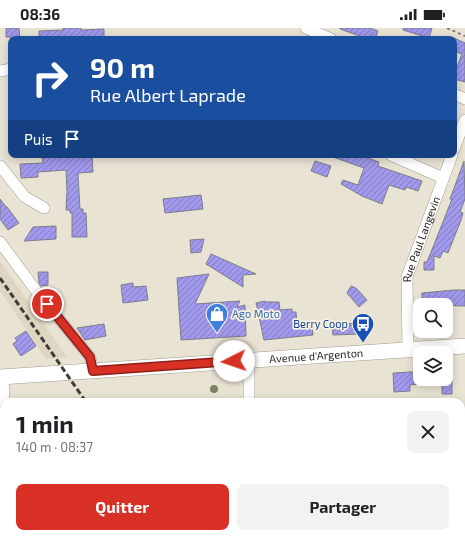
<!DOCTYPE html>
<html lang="fr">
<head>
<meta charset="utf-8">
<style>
  :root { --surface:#fff; --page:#f2f2f2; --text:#202124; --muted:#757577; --accent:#d93025 }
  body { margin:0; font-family:"Exo 2",sans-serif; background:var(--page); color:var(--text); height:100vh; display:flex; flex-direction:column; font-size:15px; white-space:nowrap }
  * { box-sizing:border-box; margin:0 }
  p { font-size:13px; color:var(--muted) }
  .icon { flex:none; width:22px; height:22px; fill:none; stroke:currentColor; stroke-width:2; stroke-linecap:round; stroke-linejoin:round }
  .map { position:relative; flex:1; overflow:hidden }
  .sheet { position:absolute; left:0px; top:370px; width:465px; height:140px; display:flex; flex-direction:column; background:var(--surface); border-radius:12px 12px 0 0; box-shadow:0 2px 10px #0003 }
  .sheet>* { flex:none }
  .top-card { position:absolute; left:8px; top:8px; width:449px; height:122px; border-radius:8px; box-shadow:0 2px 10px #0003; background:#1a4fa0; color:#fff; overflow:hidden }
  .tools { position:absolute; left:413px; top:270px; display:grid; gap:8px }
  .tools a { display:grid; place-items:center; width:40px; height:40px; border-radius:8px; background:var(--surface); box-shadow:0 2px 10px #0003; font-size:20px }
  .pin { position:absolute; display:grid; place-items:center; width:34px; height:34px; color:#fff; margin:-17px; border:2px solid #fff; border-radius:50%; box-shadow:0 1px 4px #0007 }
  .me { position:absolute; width:44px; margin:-22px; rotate:266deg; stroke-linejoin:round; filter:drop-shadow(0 0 3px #0008) }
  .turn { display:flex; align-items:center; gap:14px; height:84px; padding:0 16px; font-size:18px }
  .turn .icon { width:52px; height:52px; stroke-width:2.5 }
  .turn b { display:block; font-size:28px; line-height:34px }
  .then { display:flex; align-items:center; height:38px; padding:0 16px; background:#0003; gap:8px; font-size:15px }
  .round { display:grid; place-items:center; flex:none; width:42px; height:42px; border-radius:8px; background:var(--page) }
  .summary { display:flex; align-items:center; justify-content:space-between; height:68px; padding:0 16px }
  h1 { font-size:24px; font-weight:700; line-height:30px }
  .button { display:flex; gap:8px; margin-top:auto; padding:8px 16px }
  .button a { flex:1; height:46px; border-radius:8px; background:var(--accent); color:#fff; font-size:16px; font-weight:700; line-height:46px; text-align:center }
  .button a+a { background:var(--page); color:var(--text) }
  .status { display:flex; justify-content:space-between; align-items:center; height:28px; padding:0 20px; background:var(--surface); direction:ltr }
  .status svg { height:11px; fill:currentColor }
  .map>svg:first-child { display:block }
</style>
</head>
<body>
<div class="status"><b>08:36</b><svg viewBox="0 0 49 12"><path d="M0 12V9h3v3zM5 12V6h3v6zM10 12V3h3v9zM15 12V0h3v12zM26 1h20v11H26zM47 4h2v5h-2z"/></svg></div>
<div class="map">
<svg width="465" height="510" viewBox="0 0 465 510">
  <defs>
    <pattern id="building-hatch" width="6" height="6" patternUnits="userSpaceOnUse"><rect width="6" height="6" fill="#a099ec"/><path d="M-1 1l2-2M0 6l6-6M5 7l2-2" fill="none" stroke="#827cbe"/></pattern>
  </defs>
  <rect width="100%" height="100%" fill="#e9e3d4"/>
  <path fill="#dfd6c2" d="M0,233L67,329L46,331L0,263Z"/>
  <path fill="url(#building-hatch)" stroke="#7d7d8a" d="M6,0H19L20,11H11V9H6Z
    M63,0H81V2L104,1V11H39V3L63,2Z
    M340,0H370L378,3L375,11H368L340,1Z
    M403,0H432L429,10L403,2Z
    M454,10L465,15V54L454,51V47L462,26L454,23Z
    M55,127H92L93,144L79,145L78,147L80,181H83V185H86L87,209H72V185H70V182H66L67,163L66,142L38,144V149L21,150L20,136L43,135L42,130L55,129Z
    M331,127H360L379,134L378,138L422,153L418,163L406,159L405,162L389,157L382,176L362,168L341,156L343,152L358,157L364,140L330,128Z
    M315,133L331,138L327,149L311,143Z
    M464,133L465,171L460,184L463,185L461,192L448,225L443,223L440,230L434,228V242H424V234H427L435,214L452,171H450Z
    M201,167L203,181L165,185L163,171Z
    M0,171L6,179H7L19,195L8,202L0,191Z
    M56,198V211L24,213L33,199Z
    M204,211L201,224L191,225L190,212Z
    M211,226L256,246L243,247V259L206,236Z
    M38,244H48V257L41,258L39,255Z
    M209,246L195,276L240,273L237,279L245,277L246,308L181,312L177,250Z
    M133,255V259L146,258L148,272L123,275L121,257Z
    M351,258L356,260L367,272L359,279L347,265Z
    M454,262H465V278L422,277V265Z
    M265,273V274H279L280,282L292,281V284H296L297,299L312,298L313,307L264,312L256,275Z
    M359,295L360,306L333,307L332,297Z
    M104,296L106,308L85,312L77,300Z
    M26,303L36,318L21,328L13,316L17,313L15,310Z
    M410,344H420V356L410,357V363L394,364L393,345Z
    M442,352H452V366H442Z"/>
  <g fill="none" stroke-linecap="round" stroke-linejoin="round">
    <g stroke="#a29c8f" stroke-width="12">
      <g id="street">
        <path d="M306,0L331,11"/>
        <path d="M0,43L11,41"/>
        <path d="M454,66L465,71"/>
        <path d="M454,121L465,92"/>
        <path d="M391,127L443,150"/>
        <path d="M0,138L25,169L44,180"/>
        <path d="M0,214L37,264L90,329L93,343"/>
        <path id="s1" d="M408,322L407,249L452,127"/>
        <path d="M3,348L4,374"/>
        <path d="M249,374V332"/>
        <path d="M14,506L15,510"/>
        <path d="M249,510V506"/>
      </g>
    </g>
    <g stroke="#a29c8f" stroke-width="16">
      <g id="secondary">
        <path id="s2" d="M0,349L465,318"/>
      </g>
    </g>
    <path stroke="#7f7b72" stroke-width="2" stroke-dasharray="3 3" stroke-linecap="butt" d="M447,0L465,8"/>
    <use href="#street" stroke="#fff" stroke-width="11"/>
    <use href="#secondary" stroke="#fff" stroke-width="15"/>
    <path stroke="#403e37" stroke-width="3" stroke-dasharray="6 3" stroke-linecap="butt" d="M0,250L86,374
      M177,506L179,510"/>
  </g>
  <circle fill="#808164" cx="214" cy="361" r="4"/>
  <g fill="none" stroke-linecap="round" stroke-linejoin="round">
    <g stroke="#8d1f18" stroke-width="10">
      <path id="route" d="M47,276L90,329L93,343L234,333"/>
    </g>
    <use href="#route" stroke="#d93025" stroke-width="7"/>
  </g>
  <defs>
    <g id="shop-pin" transform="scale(1.15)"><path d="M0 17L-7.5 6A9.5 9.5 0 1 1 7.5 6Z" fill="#3f7fe0" stroke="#f6f0e1"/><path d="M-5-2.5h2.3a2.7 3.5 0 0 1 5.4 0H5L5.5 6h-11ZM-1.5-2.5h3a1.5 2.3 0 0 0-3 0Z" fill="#fff"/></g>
    <g id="bus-pin" transform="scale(1.15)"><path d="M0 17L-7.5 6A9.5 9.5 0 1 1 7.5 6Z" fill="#1a4fb4" stroke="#f6f0e1"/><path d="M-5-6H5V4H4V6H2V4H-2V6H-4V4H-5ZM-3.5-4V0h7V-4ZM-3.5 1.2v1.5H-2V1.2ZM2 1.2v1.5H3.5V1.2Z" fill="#fff"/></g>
  </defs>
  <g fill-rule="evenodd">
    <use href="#shop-pin" x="217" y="286"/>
    <use href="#bus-pin" x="363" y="296"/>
  </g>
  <g text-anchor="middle" stroke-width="3.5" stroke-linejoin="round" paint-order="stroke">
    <g font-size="11" fill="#211f1a" stroke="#f6f0e1">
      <text dy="4" stroke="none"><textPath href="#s1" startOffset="113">Rue Paul Langevin</textPath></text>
      <text dy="4" stroke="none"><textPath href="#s2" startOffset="317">Avenue d'Argenton</textPath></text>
    </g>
    <g font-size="11" fill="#366cbe" stroke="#f6f0e1" text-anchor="start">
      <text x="232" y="290">Ago Moto</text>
    </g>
    <g font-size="11" fill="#164399" stroke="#f6f0e1" text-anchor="end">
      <text x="348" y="300">Berry Coop</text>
    </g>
  </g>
</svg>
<div class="tools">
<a><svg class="icon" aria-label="search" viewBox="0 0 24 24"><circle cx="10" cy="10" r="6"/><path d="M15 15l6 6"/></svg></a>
<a><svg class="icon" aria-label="layers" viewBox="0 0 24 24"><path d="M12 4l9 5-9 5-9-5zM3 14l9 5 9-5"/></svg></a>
</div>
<div class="pin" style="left:47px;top:276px;background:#d93025"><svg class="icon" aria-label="arrive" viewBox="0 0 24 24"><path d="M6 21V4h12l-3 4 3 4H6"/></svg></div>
<svg class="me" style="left:234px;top:333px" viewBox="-20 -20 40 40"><circle r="19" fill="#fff"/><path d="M0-13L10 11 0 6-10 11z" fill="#d93025"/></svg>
<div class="top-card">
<div class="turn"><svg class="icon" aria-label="right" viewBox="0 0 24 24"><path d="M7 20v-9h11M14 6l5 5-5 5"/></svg><div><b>90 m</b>Rue Albert Laprade</div></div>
<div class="then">Puis<svg class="icon" aria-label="arrive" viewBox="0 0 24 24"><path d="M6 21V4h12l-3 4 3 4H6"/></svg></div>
</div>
<section class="sheet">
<div class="summary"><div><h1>1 min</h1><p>140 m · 08:37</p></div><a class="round"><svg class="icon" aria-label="close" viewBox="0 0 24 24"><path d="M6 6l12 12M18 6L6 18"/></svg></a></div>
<div class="button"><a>Quitter</a><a>Partager</a></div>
</section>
</div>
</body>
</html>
